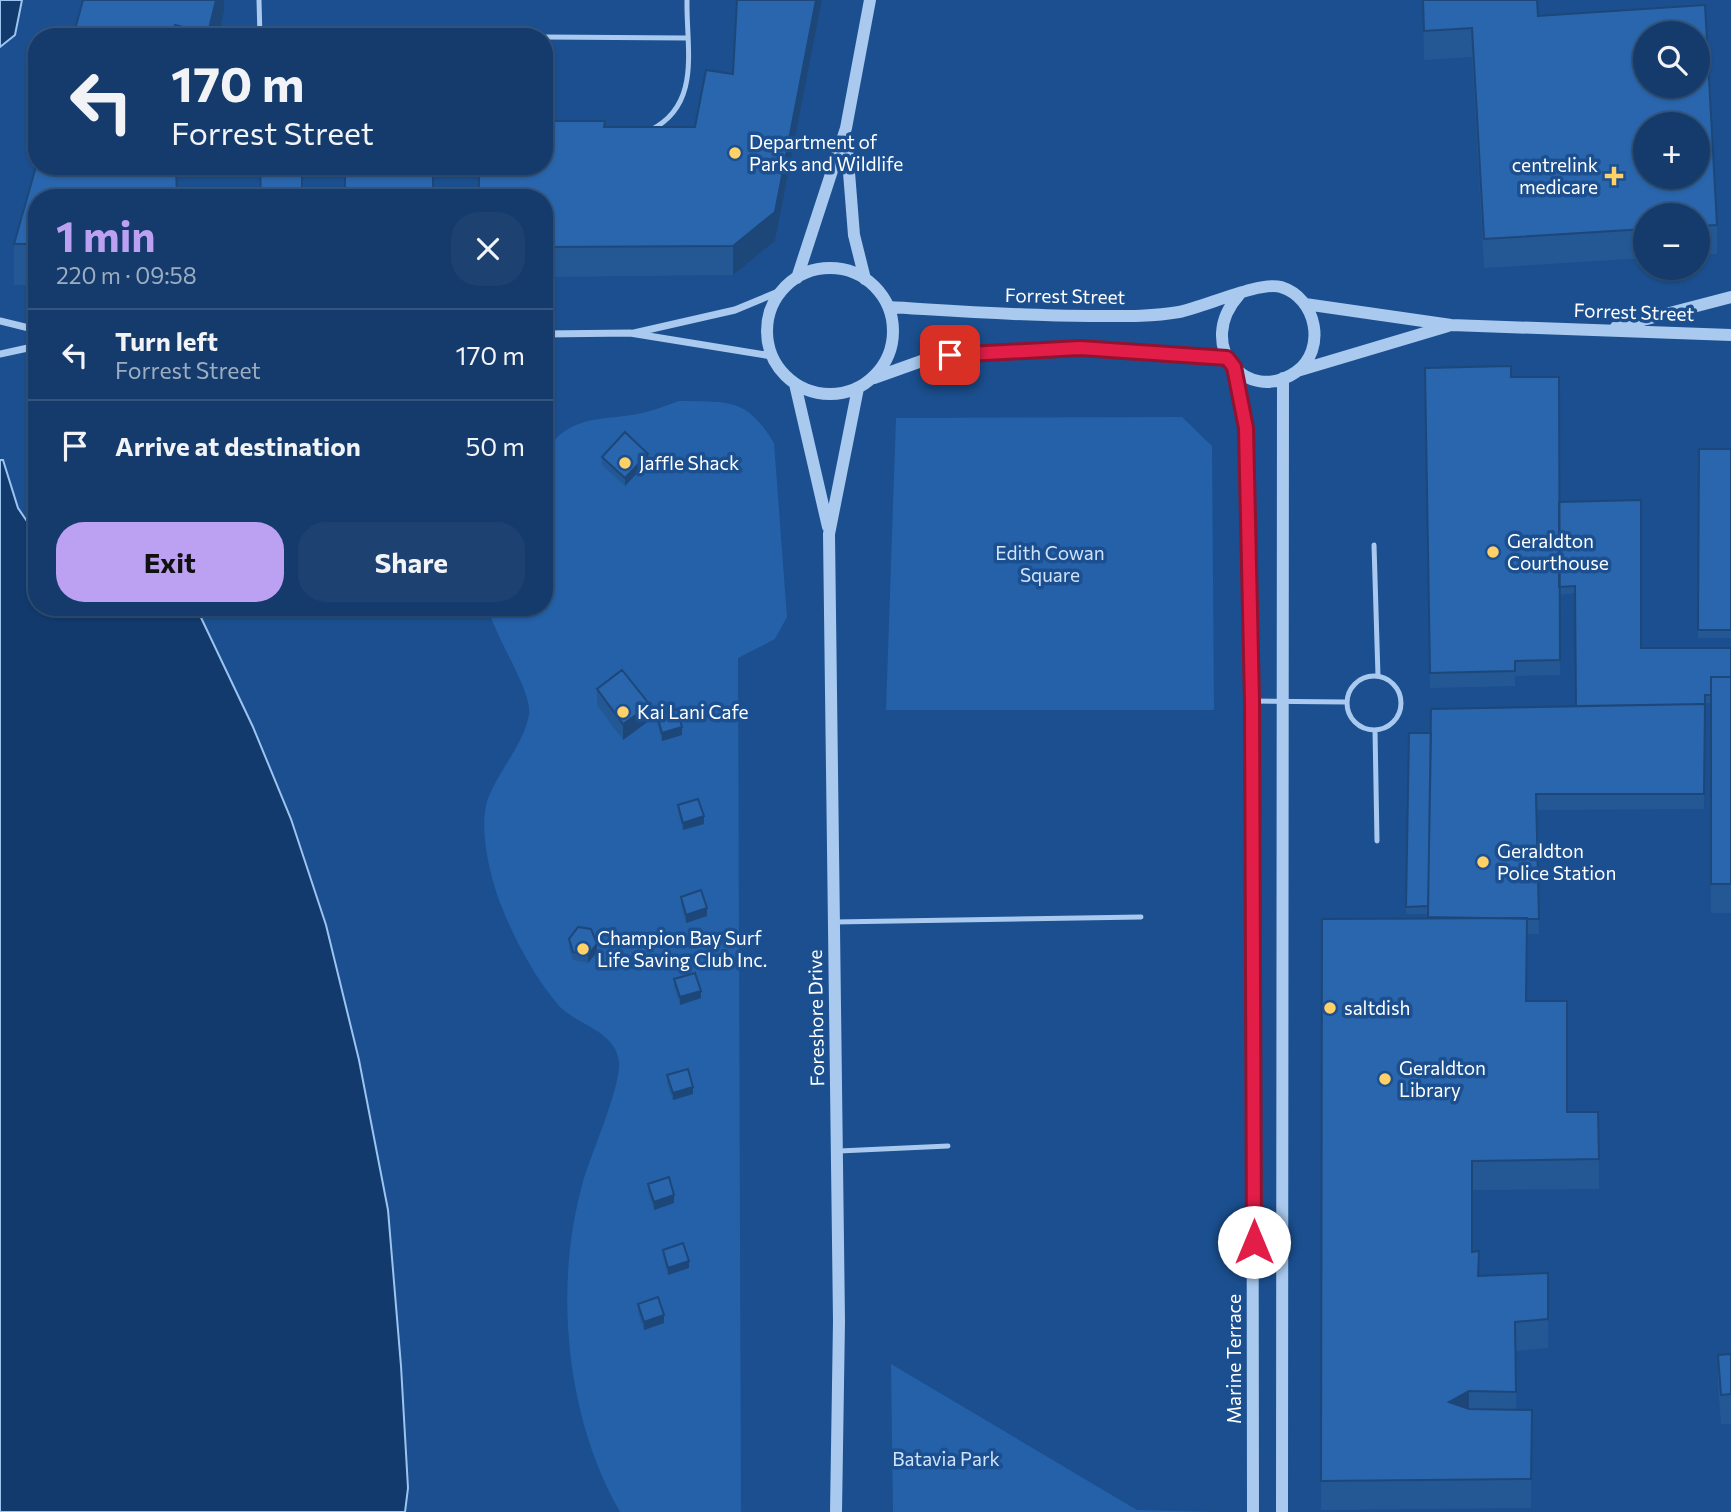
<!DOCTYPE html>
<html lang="en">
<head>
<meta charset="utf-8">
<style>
  :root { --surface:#143b6b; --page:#1d4271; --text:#f1f3f6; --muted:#9dadc1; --line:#33557e; --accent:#bca0f2 }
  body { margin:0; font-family:Commissioner,sans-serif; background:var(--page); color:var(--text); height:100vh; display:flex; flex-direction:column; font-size:26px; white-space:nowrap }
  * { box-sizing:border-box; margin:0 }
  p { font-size:23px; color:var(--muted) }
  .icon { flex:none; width:38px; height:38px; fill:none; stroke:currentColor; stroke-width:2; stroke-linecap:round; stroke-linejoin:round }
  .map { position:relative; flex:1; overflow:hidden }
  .panel { position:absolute; left:28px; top:189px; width:525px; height:427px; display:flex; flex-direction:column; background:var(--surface); border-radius:28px; box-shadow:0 2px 5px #0004,0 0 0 2px var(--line) }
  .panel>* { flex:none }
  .top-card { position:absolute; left:28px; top:28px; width:525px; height:147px; border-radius:28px; box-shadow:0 2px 5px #0004,0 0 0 2px var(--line); background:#143b6b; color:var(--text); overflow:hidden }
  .tools { position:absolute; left:1633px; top:21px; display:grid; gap:14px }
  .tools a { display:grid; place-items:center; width:77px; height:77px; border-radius:50%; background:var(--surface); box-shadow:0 2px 5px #0004,0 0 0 2px var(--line); font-size:35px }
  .pin { position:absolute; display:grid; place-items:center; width:60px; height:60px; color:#fff; margin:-30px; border-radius:14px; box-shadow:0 4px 10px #0006 }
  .me { position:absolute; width:77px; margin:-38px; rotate:0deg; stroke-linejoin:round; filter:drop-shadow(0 0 5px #0008) }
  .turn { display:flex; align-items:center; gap:24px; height:147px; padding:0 28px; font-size:32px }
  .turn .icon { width:91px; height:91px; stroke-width:2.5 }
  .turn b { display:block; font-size:49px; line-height:60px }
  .round { display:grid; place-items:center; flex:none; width:74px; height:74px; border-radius:28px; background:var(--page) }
  .head { display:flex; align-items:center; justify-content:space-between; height:119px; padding:0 28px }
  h1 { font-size:42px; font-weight:700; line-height:52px; color:var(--accent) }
  .cta { display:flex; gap:14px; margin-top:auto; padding:14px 28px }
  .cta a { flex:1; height:80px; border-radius:28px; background:var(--accent); color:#111; font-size:28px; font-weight:700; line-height:80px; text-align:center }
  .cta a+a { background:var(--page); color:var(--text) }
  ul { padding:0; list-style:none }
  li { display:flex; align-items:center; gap:21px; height:91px; padding:0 28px; border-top:2px solid var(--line) }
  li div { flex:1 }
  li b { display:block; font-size:26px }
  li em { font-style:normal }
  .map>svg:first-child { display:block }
</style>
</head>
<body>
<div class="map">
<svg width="1731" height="1512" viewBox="0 0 1731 1512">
  <rect width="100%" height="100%" fill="#1b4f8f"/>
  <path fill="#2461a8" d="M679,401C729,402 746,397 774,443L787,617L775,639L738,658L741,1512H620C565,1416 553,1284 584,1178C592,1152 621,1086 619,1062C616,1031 577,1025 559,1006C535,978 514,939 501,905C490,877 477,824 489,796C500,769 523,745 529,715C533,692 494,636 488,607H544V452C574,412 601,422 642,413C655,410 667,405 679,401Z
    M1182,417L1212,446L1214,710H886L896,418Z
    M891,1364L1137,1510L1215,1512H893Z"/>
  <path fill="#123a6d" stroke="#9cc4f0" stroke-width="2" d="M0,0H22L15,35L0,47Z
    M0,460H3L18,508L37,536V607H196L253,727L291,819L326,925L359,1060L388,1210L401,1366L408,1488L405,1512H0Z"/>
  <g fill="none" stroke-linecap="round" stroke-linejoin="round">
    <path stroke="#a9c9ee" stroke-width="5" d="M259,0L260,37
      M260,36L354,37
      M544,37L686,38
      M651,130C702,104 686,48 687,0
      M1374,545L1378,676
      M1347 703a27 27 0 1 1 54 0a27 27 0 1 1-54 0Z
      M1252,701L1346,702
      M1375,730L1377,841
      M834,922L1141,917
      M839,1151L948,1146"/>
    <path stroke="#a9c9ee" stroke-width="7" d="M0,321L37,330
      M634,333L735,310L783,290
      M544,334L630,333L772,356
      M0,354L37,346"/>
    <path stroke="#a9c9ee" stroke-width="12" d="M846,135L854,235L865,279
      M767 331a63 63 0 1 1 126 0a63 63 0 1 1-126 0Z
      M797,278L846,128L870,0
      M1305,304L1451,325L1731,335
      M889,307C956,311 1022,316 1090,316C1119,316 1150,317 1179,312C1205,307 1259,281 1281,287C1317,298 1327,350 1296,372C1247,406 1194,345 1239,295
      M1616,327L1731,297
      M1234,367L1246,428L1252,701L1253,1512
      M1297,371L1448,326
      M874,378L930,358L969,352L1080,348L1227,358
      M795,384L828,527
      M836,1512L839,1321L829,534L858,388
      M1282,1512L1283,378"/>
  </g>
  <path fill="#245895" d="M224,0V12L218,37H73Z
    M737,0H822L775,241L733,275L544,277V198L605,127H695L733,74Z
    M1423,0L1538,16L1717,225V254L1698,255V215H1645V258L1484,268L1472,57L1424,60Z
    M37,198V285H14V244Z
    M1425,368L1559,502L1641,648H1731V913H1711V703H1705L1704,809L1537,810L1539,934H1527L1526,1001L1567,1112H1598L1599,1189L1472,1190V1252L1479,1276L1548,1273V1348L1516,1351V1410H1532L1531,1508L1321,1510L1322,919H1428V914H1406L1409,733H1431L1575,706V593L1559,595L1560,675L1515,676V686L1430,688Z
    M1699,449H1731V638H1698Z
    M602,457L648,461L625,486L602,465Z
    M597,689L650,720L623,740L597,705Z
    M657,715L682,735L662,741L657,723Z
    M678,805L704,824L683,830L678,812Z
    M681,897L707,916L686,923L681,905Z
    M569,939L597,952L588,963L573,960L569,947Z
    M674,979L701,998L680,1005L674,987Z
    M667,1075L693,1094L673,1100L667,1083Z
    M648,1184L674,1203L654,1210L648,1192Z
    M663,1250L689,1268L668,1275L663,1257Z
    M638,1304L664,1323L644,1330L638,1312Z
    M1731,1354V1424H1721L1718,1384V1355Z"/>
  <path fill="#1d4779" d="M216,0H224V12L218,37H208V33Z
    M816,0H822L775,241L733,275V246Z
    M648,454V461L625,486V478Z
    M650,705V720L623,740V724Z
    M682,727V735L662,741V733Z
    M704,816V824L683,830V823Z
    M707,908V916L686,923V915Z
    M597,944V952L588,963V955Z
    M701,991V998L680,1005V997Z
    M693,1087V1094L673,1100V1093Z
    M674,1195V1203L654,1210V1202Z
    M689,1261V1268L668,1275V1268Z
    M664,1315V1323L644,1330V1322Z
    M1469,1391V1421L1449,1402Z"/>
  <path fill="#2a66ad" stroke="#1d4779" stroke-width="2" fill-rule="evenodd" d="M83,0H216L208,33L175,25V37H73Z
    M737,0H816L775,212L733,246L544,247V198H479V166H544V121H605L604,127H695L706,70L733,74Z
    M1423,0H1537L1538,16L1705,5L1717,225L1698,226V215H1645V229L1484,239L1472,28L1424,31ZM1645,33H1698V86H1645ZM1645,124H1698V177H1645Z
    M37,163V166H176L177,198H37V244H14Z
    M260,166H302V198H261Z
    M345,166H433V198H345Z
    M1511,366V377H1559L1560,660L1515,661V671L1430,673L1425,368Z
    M625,432L648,454L625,478L602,457Z
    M1699,449H1731V630H1698Z
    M1641,500V648H1731V677H1711V695H1705V711V704L1576,706L1575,586L1559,587V502Z
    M622,670L650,705L623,724L597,689Z
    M1711,677H1731V884H1711Z
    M1705,704L1704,794H1536L1539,919L1428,917L1431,709Z
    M677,709L682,727L662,733L657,715Z
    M1409,733H1431L1428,906L1406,907Z
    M698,799L704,816L683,823L678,805Z
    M701,890L707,908L686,915L681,897Z
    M1527,918L1526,1001H1567V1112H1598L1599,1159L1472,1161V1252L1479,1251L1478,1276L1548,1273V1319L1515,1322L1516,1392L1469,1391L1449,1402L1469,1409L1532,1410L1531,1479L1321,1481L1322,919Z
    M578,927L591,929L597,944L588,955L573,952L569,939Z
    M695,973L701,991L680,997L674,979Z
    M688,1069L693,1087L673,1093L667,1075Z
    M669,1177L674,1195L654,1202L648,1184Z
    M683,1243L689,1261L668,1268L663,1250Z
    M658,1297L664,1315L644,1322L638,1304Z
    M1731,1354V1394L1721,1395L1718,1355Z"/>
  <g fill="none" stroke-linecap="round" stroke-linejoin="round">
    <g stroke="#92132f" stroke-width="18">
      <path id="route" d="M950,355L1080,348L1227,358L1234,367L1246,428L1252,701L1254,1242"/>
    </g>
    <use href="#route" stroke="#e11d48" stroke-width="12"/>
  </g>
  <g fill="#ffd166" stroke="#1b4f8f" stroke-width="2.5">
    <circle cx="735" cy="153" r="7"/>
    <path d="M1610.5 165.5h7v7h7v7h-7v7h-7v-7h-7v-7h7z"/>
    <circle cx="625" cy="463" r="7"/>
    <circle cx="1493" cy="552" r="7"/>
    <circle cx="623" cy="712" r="7"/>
    <circle cx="1483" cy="862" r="7"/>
    <circle cx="583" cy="949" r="7"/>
    <circle cx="1330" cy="1008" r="7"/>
    <circle cx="1385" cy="1079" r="7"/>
  </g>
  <g text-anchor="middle" stroke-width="7" stroke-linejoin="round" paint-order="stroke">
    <g font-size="19" fill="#fff" stroke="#1b4f8f" text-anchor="start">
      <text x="749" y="149">Department of<tspan x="749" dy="22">Parks and Wildlife</tspan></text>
      <text x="1598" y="172" text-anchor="end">centrelink<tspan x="1598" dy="22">medicare</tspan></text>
      <text x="639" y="470">Jaffle Shack</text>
      <text x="1507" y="548">Geraldton<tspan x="1507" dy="22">Courthouse</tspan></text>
      <text x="637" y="719">Kai Lani Cafe</text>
      <text x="1497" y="858">Geraldton<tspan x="1497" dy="22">Police Station</tspan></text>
      <text x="597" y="945">Champion Bay Surf<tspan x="597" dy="22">Life Saving Club Inc.</tspan></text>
      <text x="1344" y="1015">saltdish</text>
      <text x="1399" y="1075">Geraldton<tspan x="1399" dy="22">Library</tspan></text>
    </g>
    <g font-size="19" fill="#fff" stroke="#1b4f8f">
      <text transform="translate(1065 296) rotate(1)" y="7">Forrest Street</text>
      <text transform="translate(1634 312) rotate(2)" y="7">Forrest Street</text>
      <text transform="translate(816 1018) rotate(-91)" y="7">Foreshore Drive</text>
      <text transform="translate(1234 1359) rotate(-90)" y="7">Marine Terrace</text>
    </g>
    <g font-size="19" fill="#cfe3fa" stroke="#1b4f8f">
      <text x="1050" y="560">Edith Cowan<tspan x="1050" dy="22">Square</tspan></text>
      <text x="946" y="1466">Batavia Park</text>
    </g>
  </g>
</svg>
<div class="tools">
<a><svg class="icon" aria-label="search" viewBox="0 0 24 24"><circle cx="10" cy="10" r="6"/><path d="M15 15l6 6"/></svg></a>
<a>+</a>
<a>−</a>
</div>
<div class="pin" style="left:950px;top:355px;background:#d93025"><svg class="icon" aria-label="arrive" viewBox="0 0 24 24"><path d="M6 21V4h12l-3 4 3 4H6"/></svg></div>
<svg class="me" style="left:1254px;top:1242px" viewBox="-20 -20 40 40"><circle r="19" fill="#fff"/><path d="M0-13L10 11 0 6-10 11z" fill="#e11d48"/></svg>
<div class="top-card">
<div class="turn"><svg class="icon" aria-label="left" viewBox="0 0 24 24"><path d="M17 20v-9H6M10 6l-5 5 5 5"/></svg><div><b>170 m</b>Forrest Street</div></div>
</div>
<section class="panel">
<div class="head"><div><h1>1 min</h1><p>220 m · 09:58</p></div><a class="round"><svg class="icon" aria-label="close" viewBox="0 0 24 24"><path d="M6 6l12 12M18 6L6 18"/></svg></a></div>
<ul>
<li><svg class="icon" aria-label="left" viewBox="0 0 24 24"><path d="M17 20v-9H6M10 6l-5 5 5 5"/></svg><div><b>Turn left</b><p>Forrest Street</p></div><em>170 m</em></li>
<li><svg class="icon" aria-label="arrive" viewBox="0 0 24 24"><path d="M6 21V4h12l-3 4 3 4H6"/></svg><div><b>Arrive at destination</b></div><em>50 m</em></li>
</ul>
<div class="cta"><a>Exit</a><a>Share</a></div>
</section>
</div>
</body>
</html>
